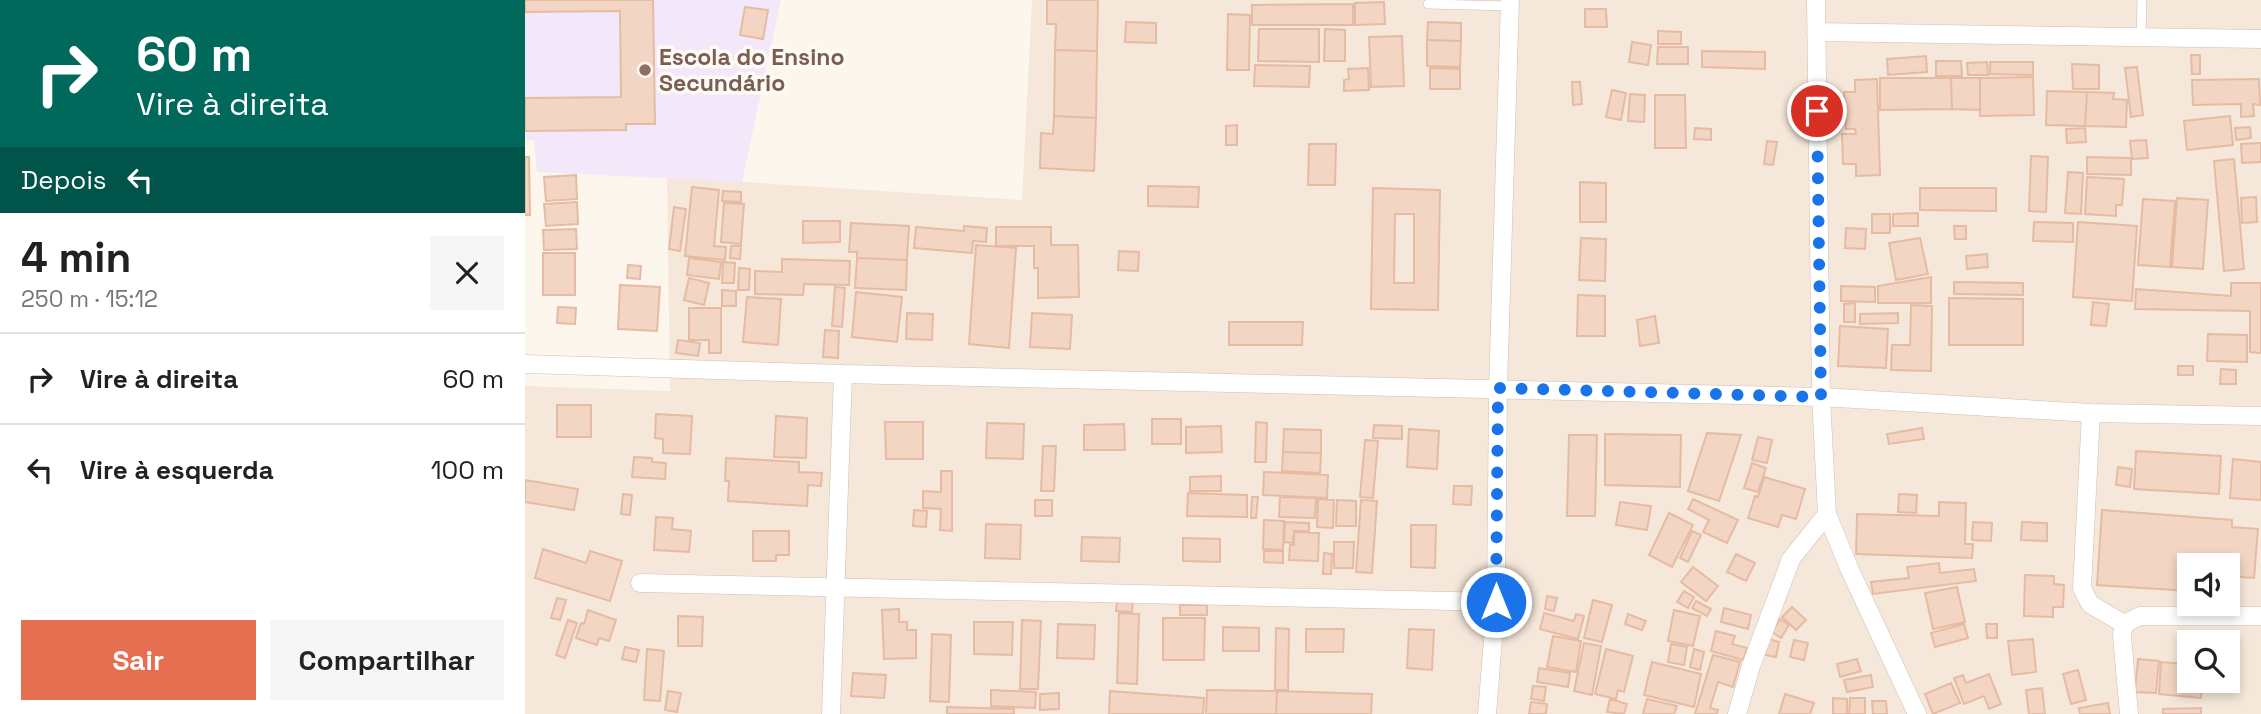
<!DOCTYPE html>
<html lang="pt">
<head>
<meta charset="utf-8">
<style>
  :root { --surface:#fff; --page:#f6f6f6; --text:#222; --muted:#767676; --line:#e0e0e0; --accent:#e76f51 }
  body { margin:0; font-family:"Space Grotesk",sans-serif; background:var(--page); color:var(--text); height:100vh; display:flex; flex-direction:column; font-size:26px; white-space:nowrap }
  * { box-sizing:border-box; margin:0 }
  p { font-size:23px; color:var(--muted) }
  .icon { flex:none; width:38px; height:38px; fill:none; stroke:currentColor; stroke-width:2; stroke-linecap:round; stroke-linejoin:round }
  .map { position:relative; flex:1; overflow:hidden }
  .panel { display:flex; flex-direction:column; background:var(--surface); width:525px }
  .panel>* { flex:none }
  .hud { background:#00695c; color:#fff; overflow:hidden }
  .tools { position:absolute; left:1652px; top:553px; display:grid; gap:14px }
  .tools a { display:grid; place-items:center; width:63px; height:63px; border-radius:0px; background:var(--surface); box-shadow:0 4px 10px #0003; font-size:35px }
  .pin { position:absolute; display:grid; place-items:center; width:60px; height:60px; color:#fff; margin:-30px; border:4px solid #fff; border-radius:50%; box-shadow:0 2px 7px #0007 }
  .me { position:absolute; width:77px; margin:-38px; rotate:0deg; stroke-linejoin:round; filter:drop-shadow(0 0 5px #0008) }
  .turn { display:flex; align-items:center; gap:24px; height:147px; padding:0 21px; font-size:32px }
  .turn .icon { width:91px; height:91px; stroke-width:2.5 }
  .turn b { display:block; font-size:49px; line-height:60px }
  .then { display:flex; align-items:center; height:66px; padding:0 21px; background:#0003; gap:14px; font-size:26px }
  .round { display:grid; place-items:center; flex:none; width:74px; height:74px; border-radius:0px; background:var(--page) }
  .headline { display:flex; align-items:center; justify-content:space-between; height:119px; padding:0 21px }
  h1 { font-size:42px; font-weight:700; line-height:52px }
  .primary-button { display:flex; gap:14px; margin-top:auto; padding:14px 21px }
  .primary-button a { flex:1; height:80px; border-radius:0px; background:var(--accent); color:#fff; font-size:28px; font-weight:700; line-height:80px; text-align:center }
  .primary-button a+a { background:var(--page); color:var(--text) }
  ul { padding:0; list-style:none }
  li { display:flex; align-items:center; gap:21px; height:91px; padding:0 21px; border-top:2px solid var(--line) }
  li div { flex:1 }
  li b { display:block; font-size:26px }
  li em { font-style:normal }
  main { display:flex; flex:1; min-height:0 }
  .map>svg:first-child { display:block }
</style>
</head>
<body>
<main>
<section class="panel">
<div class="hud">
<div class="turn"><svg class="icon" aria-label="right" viewBox="0 0 24 24"><path d="M7 20v-9h11M14 6l5 5-5 5"/></svg><div><b>60 m</b>Vire à direita</div></div>
<div class="then">Depois<svg class="icon" aria-label="left" viewBox="0 0 24 24"><path d="M17 20v-9H6M10 6l-5 5 5 5"/></svg></div>
</div>
<div class="headline"><div><h1>4 min</h1><p>250 m · 15:12</p></div><a class="round"><svg class="icon" aria-label="close" viewBox="0 0 24 24"><path d="M6 6l12 12M18 6L6 18"/></svg></a></div>
<ul>
<li><svg class="icon" aria-label="right" viewBox="0 0 24 24"><path d="M7 20v-9h11M14 6l5 5-5 5"/></svg><div><b>Vire à direita</b></div><em>60 m</em></li>
<li><svg class="icon" aria-label="left" viewBox="0 0 24 24"><path d="M17 20v-9H6M10 6l-5 5 5 5"/></svg><div><b>Vire à esquerda</b></div><em>100 m</em></li>
</ul>
<div class="primary-button"><a>Sair</a><a>Compartilhar</a></div>
</section>
<div class="map">
<svg width="1736" height="714" viewBox="0 0 1736 714">
  <rect width="100%" height="100%" fill="#fdf6ec"/>
  <path fill="#f5e8da" fill-rule="evenodd" d="M507,0H1736V714H0V386L145,391L142,177L497,200ZM1664,565H1703V604H1664ZM1664,642H1703V681H1664Z"/>
  <path fill="#f3e8fa" d="M0,0H256L217,182L12,172L9,140H0Z"/>
  <path fill="#f3d5c3" stroke="#e6bba3" stroke-width="2" fill-rule="evenodd" d="M0,0H128L130,124H101V130L0,131V98L96,97L95,11L0,12Z
    M522,0H573L572,51L530,50L531,24H522Z
    M859,2L860,24L830,25V3Z
    M828,4V25H727V5Z
    M220,7L243,10L238,39L215,35Z
    M1060,9H1081L1082,27H1060Z
    M703,14L725,15L724,70H702Z
    M601,22L631,23V43L600,42Z
    M903,22L936,23V41L902,40Z
    M734,29H794V62L733,61Z
    M800,29L820,30V61H799Z
    M1133,31L1156,32V44H1133Z
    M877,36L879,86L846,87L844,37Z
    M902,40L936,41L935,67L902,66Z
    M1107,42L1126,45L1123,65L1104,62Z
    M1133,47H1163V64H1132Z
    M530,50L572,51L571,118L529,116Z
    M1177,51L1240,52V69L1177,67Z
    M1666,55H1675V74H1667Z
    M1401,56L1402,72L1363,75L1362,59Z
    M1411,61H1436L1437,76H1411Z
    M1462,62L1463,75H1443L1442,63Z
    M1465,62H1508V75L1465,74Z
    M1547,64L1574,65V89H1548Z
    M730,65L785,66L784,87L729,86Z
    M1612,67L1618,115L1606,117L1600,68Z
    M843,68L844,90L819,91V80L824,79L823,69Z
    M905,68L935,69V89H905Z
    M1508,77L1509,115L1455,116V78Z
    M1355,78H1426L1427,109L1355,110Z
    M1426,78H1455V110L1427,109Z
    M1352,79L1355,175L1331,176V164H1318L1317,134H1331L1330,129H1321L1319,92H1330V80Z
    M1734,79L1735,105L1728,104L1729,116L1716,117V104L1668,105L1667,80Z
    M1047,82H1055L1057,104L1048,105Z
    M1087,90L1101,93L1096,120L1081,117Z
    M1522,91L1562,92L1560,126L1521,125Z
    M1562,92L1589,93L1588,99L1602,100L1601,127L1560,126Z
    M1105,94L1120,95L1119,122L1103,121Z
    M1130,95H1160L1161,148H1130Z
    M529,116L571,118L569,171L515,168L516,133L528,134Z
    M1705,116L1708,145L1662,150L1659,121Z
    M712,125V145H701V126Z
    M1725,127L1726,138L1711,140L1710,128Z
    M1170,128L1186,129V140L1169,139Z
    M1560,128L1561,142L1542,143L1541,129Z
    M1621,140L1623,158L1607,159L1605,141Z
    M1242,141L1252,142L1248,165L1239,164Z
    M1736,143V162L1717,163L1716,144Z
    M784,144H811L810,185H783Z
    M1506,156L1523,157L1521,212L1504,211Z
    M0,157H4L5,215H0Z
    M1562,157L1606,158V175L1562,174Z
    M1709,159L1719,269L1699,271L1689,161Z
    M1543,172L1558,173L1556,214L1540,213Z
    M51,175L52,199L21,201L19,177Z
    M1562,177L1599,179L1597,205H1591V216L1560,214Z
    M1055,182L1081,183V222H1055Z
    M623,186L674,187L673,207L623,206Z
    M167,187L194,190L189,246L201,247L200,260L160,256Z
    M848,188L915,190L913,310L846,309ZM870,214H889V283H869Z
    M1395,188H1471V211L1395,210Z
    M198,191L216,192V202L197,201Z
    M1731,197L1732,222L1717,223L1716,198Z
    M1652,198L1683,200L1678,269L1647,267Z
    M1618,199L1650,201L1645,267L1613,265Z
    M52,202L53,224L21,226L19,204Z
    M199,203L219,204L216,244L196,242Z
    M149,207L161,209L155,251L144,249Z
    M1393,213V226H1368V214Z
    M1347,214H1365V233H1347Z
    M278,221H315V242L278,243Z
    M1509,222L1548,223V242L1508,241Z
    M1553,222L1612,226L1607,301L1548,297Z
    M326,223L384,226L382,260L332,258V252H324Z
    M439,226L462,228L461,242L448,241L447,253L389,248L391,227L439,231Z
    M1429,226H1441V239H1430Z
    M471,227H526V245H553L554,297L513,298V268H509V246H471Z
    M1321,228L1341,229L1340,249L1320,248Z
    M51,229L52,249L19,250L18,230Z
    M1056,238L1081,239L1080,281L1054,280Z
    M1395,238L1403,274L1371,280L1364,243Z
    M451,245L491,248L484,348L444,344Z
    M206,246H216L215,259L205,258Z
    M594,251L614,252L613,271L593,270Z
    M18,253H50V295H18Z
    M1462,254L1463,267L1442,269L1441,256Z
    M164,258L196,262L194,279L162,275Z
    M332,258L382,260L381,290L330,288Z
    M257,259L325,261L324,285L279,284L278,295L230,294V271L257,272Z
    M198,262L210,263L209,283H197Z
    M103,265L116,266L115,279L102,278Z
    M214,268L225,269L224,290H213Z
    M1406,277V303H1353V286Z
    M164,278L184,283L179,305L159,300Z
    M1429,282L1498,283V295L1429,294Z
    M1706,283H1736V353L1725,352V311L1610,309L1611,289L1706,296Z
    M95,285L135,287L132,331L93,329Z
    M1316,286L1350,287V302L1316,301Z
    M310,287L320,288L317,327L307,326Z
    M197,290L211,291V306H197Z
    M331,292L377,297L372,342L327,337Z
    M1053,295L1080,296V336H1052Z
    M222,297L256,299L253,345L218,342Z
    M1424,298L1498,299V345H1424Z
    M1568,302L1584,304L1581,326L1566,325Z
    M1330,303V322H1319V304Z
    M1386,305L1407,306L1406,371L1366,370L1367,345H1385Z
    M33,307L51,308L50,324L32,323Z
    M164,308H196V353H184V340H164Z
    M382,313L408,314L407,340L381,339Z
    M507,313L547,315L545,349L505,347Z
    M1373,313V323L1335,324V314Z
    M1130,316L1134,343L1115,346L1112,320Z
    M704,322H778L777,345H704Z
    M1315,326L1363,329L1361,368L1313,366Z
    M300,330L314,331L313,358L298,357Z
    M1683,334L1722,335V362L1682,361Z
    M153,340L175,343L173,356L151,353Z
    M1653,366H1668V375H1653Z
    M1696,369L1711,370V384H1695Z
    M32,405H66V437H32Z
    M131,414L167,416L165,454L138,453V439L130,438Z
    M251,416L282,418L281,458L249,457Z
    M627,419H656V444H627Z
    M360,422H398V459H361Z
    M731,422L742,423L741,462H730Z
    M462,423L499,424L498,459L461,458Z
    M599,424L600,450H559V425Z
    M849,425L877,426V439L848,438Z
    M696,426L697,452L661,453V427Z
    M1397,428L1399,439L1364,444L1362,434Z
    M759,429L796,430V453L758,452Z
    M884,429L914,431L912,469L882,467Z
    M1182,433L1216,435L1194,501L1163,491Z
    M1080,434L1156,435L1155,487L1080,485Z
    M1044,435H1072L1070,516H1042Z
    M1233,437L1247,440L1242,463L1227,460Z
    M840,440L853,441L848,498L835,497Z
    M518,446H531L529,491H516Z
    M1611,451L1696,456L1694,494L1609,489Z
    M758,452L796,453L795,473L757,471Z
    M109,457L127,458V462L141,463L140,479L107,477Z
    M201,458L274,462V472L297,473L296,486L283,485L282,506L203,501L204,481H200Z
    M1708,459L1736,462V500L1705,498Z
    M1227,463L1241,468L1233,492L1219,488Z
    M1593,467L1607,469L1605,487L1591,485Z
    M416,471H427V531L415,530L416,509L398,508V491L416,492Z
    M739,472L803,475L802,498L738,495Z
    M696,476V491H665V477Z
    M1239,477L1280,489L1271,519L1257,515L1253,527L1223,518L1230,496L1233,497Z
    M0,480L53,489L49,510L0,502Z
    M929,486H947L946,505L928,504Z
    M663,493L722,495V517L662,516Z
    M98,494L107,495L105,515L96,514Z
    M1374,494L1392,495L1391,513L1373,512Z
    M727,497H733L731,518H726Z
    M755,497L791,498L790,518L754,517Z
    M793,499L809,500L808,528L792,527Z
    M1168,499L1213,520L1202,543L1178,532L1184,520L1163,509Z
    M510,500H527V516H510Z
    M812,500L831,501V526H811Z
    M836,500L852,501L847,573L831,572Z
    M1095,502L1126,506L1122,530L1091,525Z
    M1414,502L1441,503L1440,544H1448L1447,558L1331,554L1332,514L1414,516Z
    M389,510L402,511L401,527L388,526Z
    M1577,510L1707,520V527L1733,529L1729,578L1703,576V578V565H1664V591L1572,585Z
    M1144,513L1168,525L1147,567L1124,555Z
    M131,517L148,518L147,529L166,531L164,552L129,550Z
    M739,520L759,521L758,550L738,549Z
    M760,522L784,523V531H769L768,543L759,542Z
    M1448,522L1467,523L1466,541L1447,540Z
    M1497,522L1522,523V541L1496,540Z
    M461,524L496,525L495,559L460,558Z
    M886,525H911L910,568L886,567Z
    M228,531H264V555H251V561H228Z
    M1167,531L1176,535L1163,562L1155,558Z
    M769,532L794,533L793,561L764,560L765,545H769Z
    M557,537L595,538L594,562L556,561Z
    M658,538L695,539V562L658,561Z
    M809,542H829L828,568H809Z
    M18,549L61,563L65,551L97,561L85,601L10,578Z
    M739,551H758V563L739,562Z
    M799,553L807,554L806,574H798Z
    M1211,554L1230,563L1221,581L1202,572Z
    M1414,563L1415,573L1449,569L1451,581L1348,594L1346,582L1384,578L1382,567Z
    M1168,567L1193,586L1181,601L1156,582Z
    M1500,575L1529,576V584L1539,585L1538,607H1528V617L1499,616Z
    M1432,587L1440,622L1408,629L1400,593Z
    M1159,591L1169,597L1163,608L1152,602Z
    M1022,596L1032,598L1029,611L1020,609Z
    M32,598L41,600L35,620L26,618Z
    M1068,600L1087,605L1077,642L1059,638Z
    M592,601L608,602L607,612L591,611Z
    M1171,601L1186,609L1182,616L1167,608Z
    M655,605H682V615H655Z
    M1267,607L1281,620L1271,630L1257,617Z
    M1199,608L1226,615L1223,629L1196,622Z
    M374,609V622H382V630H391V658L359,659L357,610Z
    M63,610L91,620L84,641L74,638L72,645L51,638L56,623L59,624Z
    M1149,610L1175,616L1168,646L1143,641Z
    M594,613L614,614L612,684L592,683Z
    M1019,613L1049,621L1051,614L1059,616L1053,639L1015,629Z
    M1103,614L1121,621L1117,630L1100,624Z
    M153,616L178,617L177,646H153Z
    M638,618H680L679,660H638Z
    M1255,619L1264,625L1256,638L1247,632Z
    M43,620L52,623L40,658L31,655Z
    M497,620L516,621L513,689H495Z
    M449,622H488L487,655L449,654Z
    M533,624L570,625L569,659L532,658Z
    M1439,624L1443,638L1410,647L1406,633Z
    M1461,624H1472V638H1462Z
    M698,627L734,628V651H698Z
    M751,628L764,629L763,690H750Z
    M781,629H819L818,652H781Z
    M884,629L909,630L907,670L882,668Z
    M1191,631L1210,636L1207,644L1222,648L1218,660L1186,651Z
    M1664,633L1681,635L1680,642H1664V681H1677L1676,698L1634,694L1636,662L1661,664Z
    M407,634L426,635L424,702L405,701Z
    M1028,636L1056,641L1051,672L1022,667Z
    M1244,639L1254,642L1251,657L1240,655Z
    M1508,639L1511,672L1487,675L1483,641Z
    M1269,640L1283,643L1279,660L1265,657Z
    M1059,643L1076,646L1067,695L1049,691Z
    M1146,644L1162,647L1159,665L1143,662Z
    M100,647L114,650L111,662L97,659Z
    M122,649L139,651L135,701L119,700Z
    M1081,649L1108,656L1099,692L1093,690L1091,699L1070,694Z
    M1169,649L1179,652L1175,670L1165,667Z
    M1188,655L1215,662L1208,687L1193,682L1185,708L1193,710L1192,714H1170Z
    M1332,659L1336,671L1315,677L1312,664Z
    M1613,659L1634,661L1631,693L1610,692Z
    M1127,662L1176,674L1169,707L1119,695Z
    M1014,668L1045,673L1043,687L1012,682Z
    M1553,670L1561,700L1546,704L1538,674Z
    M328,673L361,675L359,698L326,696Z
    M1464,674L1476,704L1464,709L1459,696L1439,704L1429,678L1438,675L1441,683Z
    M1346,675L1348,687L1322,692L1319,680Z
    M1426,683L1435,703L1408,714L1400,694Z
    M1008,686L1021,687L1019,701L1006,699Z
    M1517,688L1520,714H1504L1501,690Z
    M466,690L511,692L510,708L466,706Z
    M682,690L752,691L751,714H681Z
    M143,691L156,693L152,712L140,710Z
    M585,691L679,698L678,714H584Z
    M752,691L847,694L846,714H751Z
    M534,693V709L515,710V694Z
    M1260,694L1289,703L1285,714H1254Z
    M1308,698L1322,699V714H1308Z
    M1325,698H1340V714H1324Z
    M1085,699L1102,704L1099,714L1082,712Z
    M1122,699L1152,706L1149,714H1118Z
    M1347,701H1361L1362,714H1348Z
    M1006,702L1022,704L1021,714H1004Z
    M1583,703L1585,714H1555L1554,708Z
    M422,707L489,709V714H422Z
    M1676,708V714H1638V709Z"/>
  <g fill="none" stroke-linecap="round" stroke-linejoin="round">
    <g stroke="#d1beb0" stroke-width="10">
      <path id="service" d="M903,4L985,6
        M1616,37L1617,0"/>
    </g>
    <g stroke="#d1beb0" stroke-width="19">
      <path id="minor" d="M1291,0L1296,397L1302,514L1324,568L1392,714
        M1291,32L1736,39
        M0,364L318,374L1296,397L1566,413L1736,416
        M1566,413L1557,588L1565,604L1599,624
        M115,583L971,602
        M1599,624L1615,616H1736
        M1599,624L1597,636L1604,714
        M306,714L318,374
        M962,714L971,602L973,388L985,0
        M1212,714L1226,666L1266,559L1302,514"/>
    </g>
    <use href="#service" stroke="#fff" stroke-width="9"/>
    <use href="#minor" stroke="#fff" stroke-width="18"/>
  </g>
  <g fill="none" stroke-linecap="round" stroke-linejoin="round">
    <path stroke="#1a73e8" stroke-width="12" stroke-dasharray="0 21.6" d="M971,602L973,388L1296,397L1292,111"/>
  </g>
  <circle fill="#8d6e63" stroke="#fffaf3" stroke-width="2.5" cx="120" cy="70" r="7"/>
  <g text-anchor="middle" stroke-width="7" stroke-linejoin="round" paint-order="stroke">
    <g font-size="23" font-weight="bold" fill="#785e54" stroke="#fffaf3" text-anchor="start">
      <text x="134" y="65">Escola do Ensino<tspan x="134" dy="26">Secundário</tspan></text>
    </g>
  </g>
</svg>
<div class="tools">
<a><svg class="icon" aria-label="sound" viewBox="0 0 24 24"><path d="M4 9h4l5-4v14l-5-4H4zM17 9q2 3 0 6"/></svg></a>
<a><svg class="icon" aria-label="search" viewBox="0 0 24 24"><circle cx="10" cy="10" r="6"/><path d="M15 15l6 6"/></svg></a>
</div>
<div class="pin" style="left:1292px;top:111px;background:#d93025"><svg class="icon" aria-label="arrive" viewBox="0 0 24 24"><path d="M6 21V4h12l-3 4 3 4H6"/></svg></div>
<svg class="me" style="left:971px;top:602px" viewBox="-20 -20 40 40"><circle r="17" fill="#1a73e8" stroke="#fff" stroke-width="3"/><path d="M0-11L8 9 0 5-8 9z" fill="#fff"/></svg>
</div>
</main>
</body>
</html>
